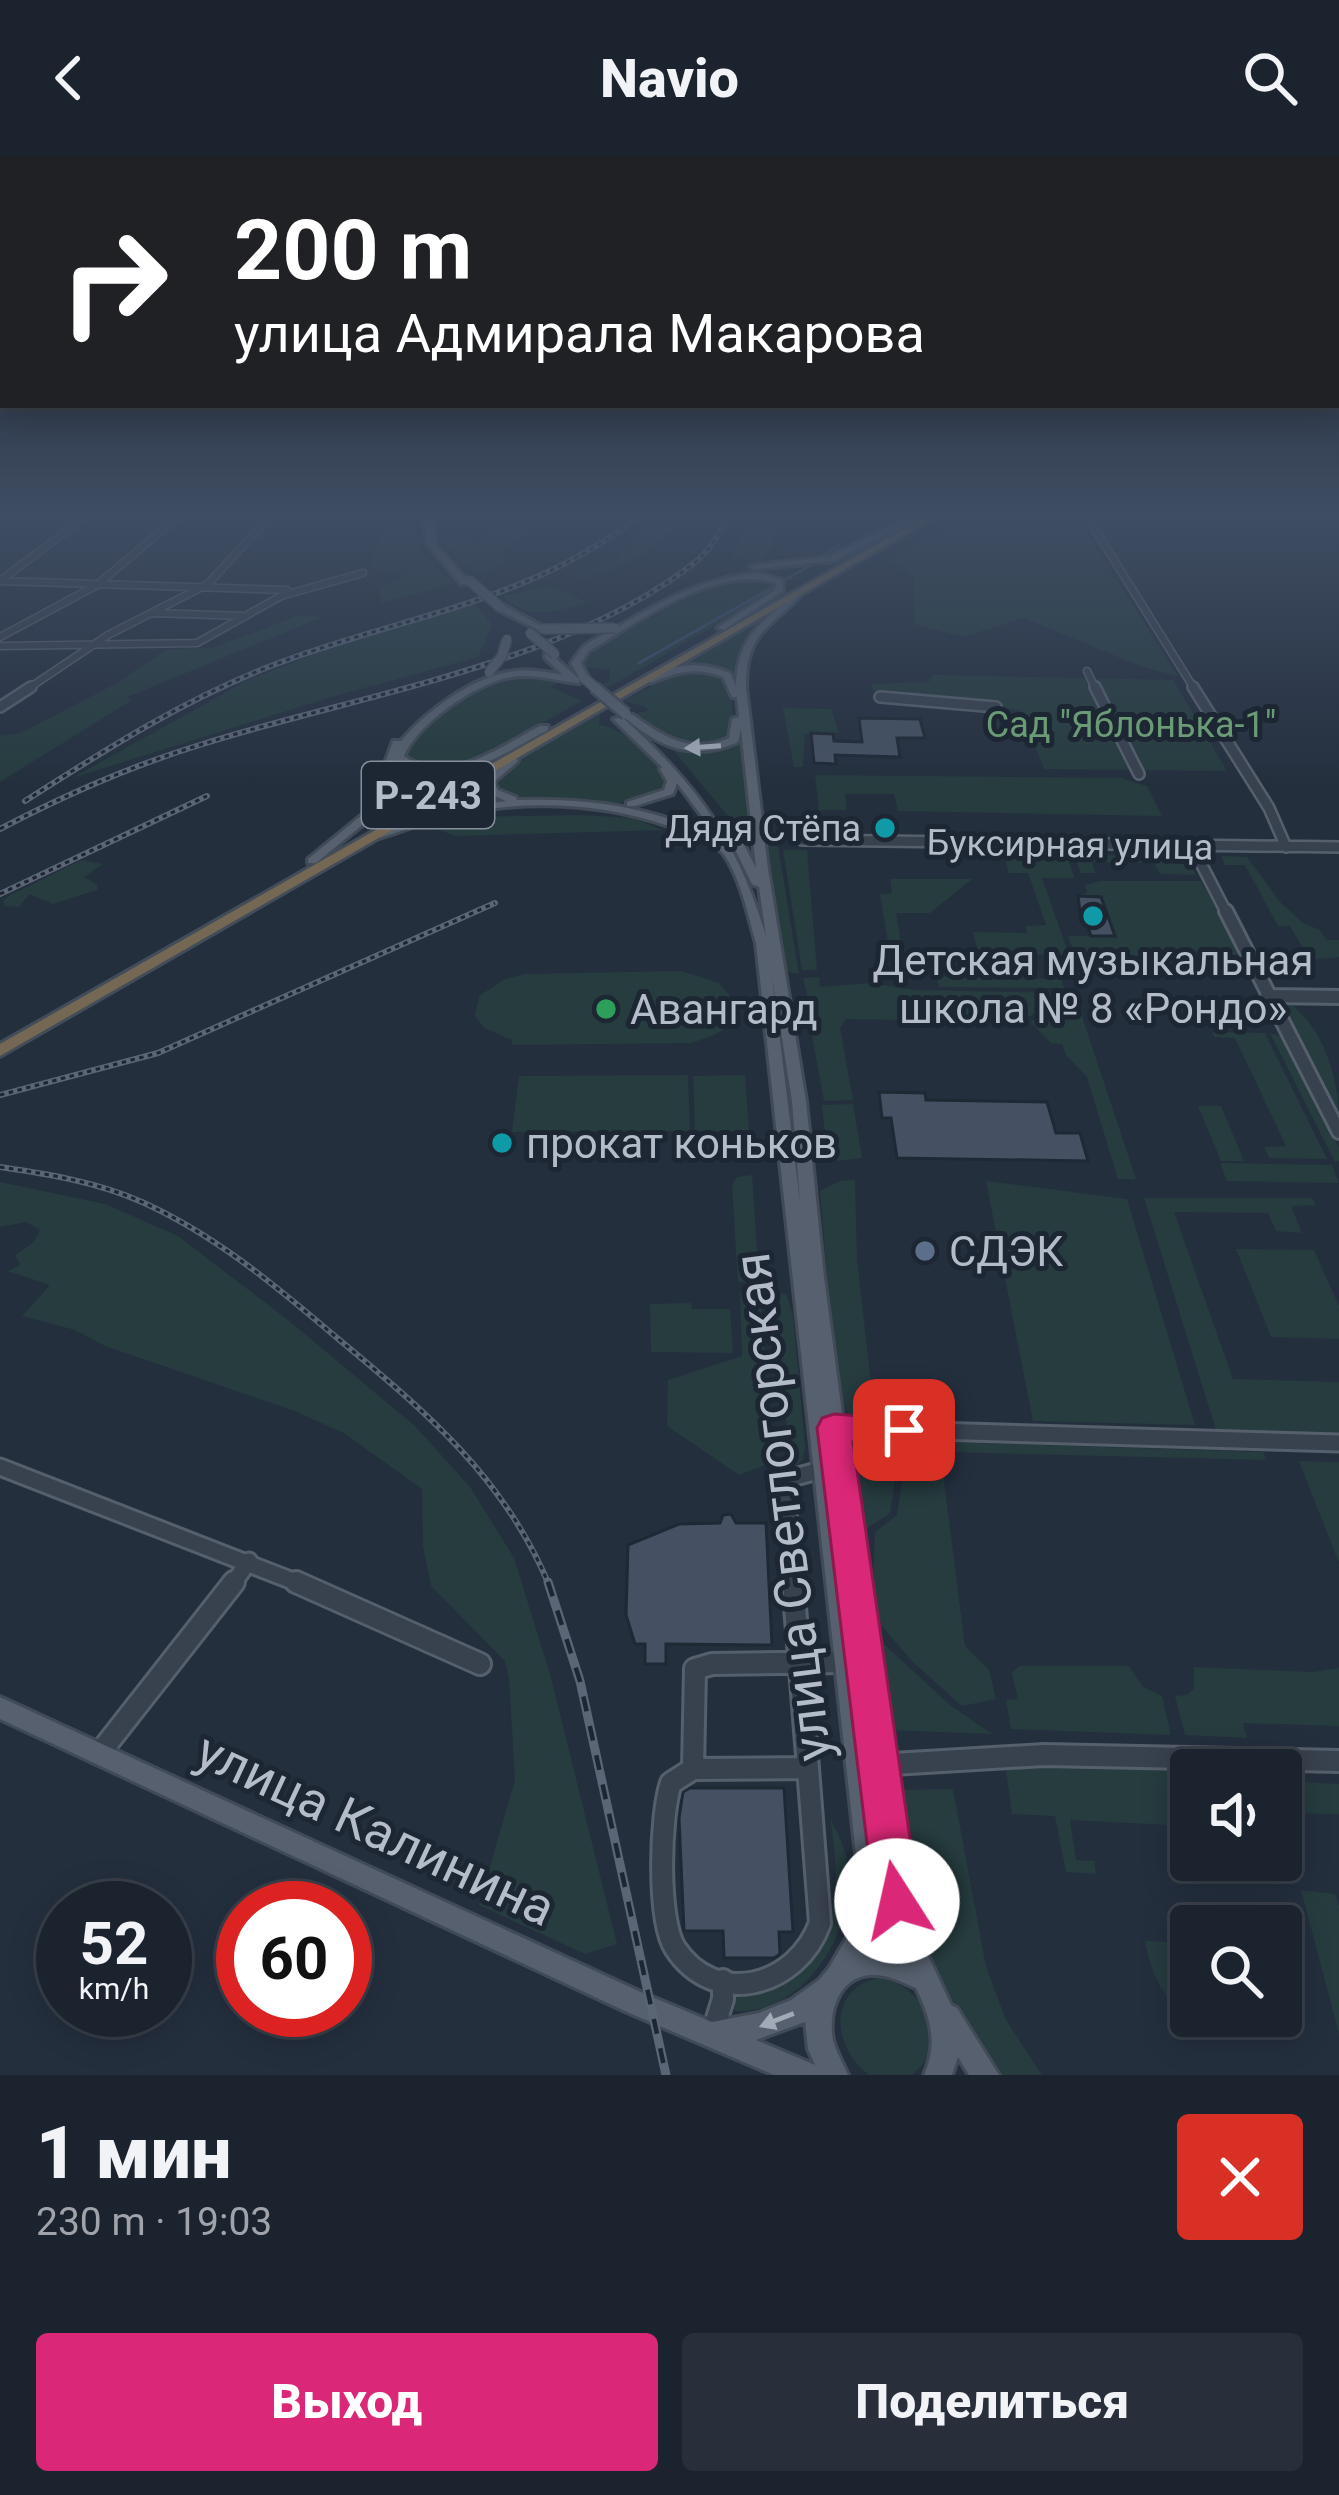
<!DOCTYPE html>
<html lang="ru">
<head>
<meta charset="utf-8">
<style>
  :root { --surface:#1b232e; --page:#282f3a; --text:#f1f3f6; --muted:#a0a4aa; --line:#39404a; --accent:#db2777 }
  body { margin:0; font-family:Roboto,sans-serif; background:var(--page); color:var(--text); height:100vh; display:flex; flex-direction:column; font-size:45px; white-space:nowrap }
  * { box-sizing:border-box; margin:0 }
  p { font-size:39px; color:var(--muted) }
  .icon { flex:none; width:66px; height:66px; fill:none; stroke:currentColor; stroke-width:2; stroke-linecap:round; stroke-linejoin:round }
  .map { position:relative; height:1919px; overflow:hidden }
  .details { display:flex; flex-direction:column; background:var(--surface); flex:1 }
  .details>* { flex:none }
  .banner { position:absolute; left:0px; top:0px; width:1341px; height:252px; box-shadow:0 6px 30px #0003,0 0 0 3px var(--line); background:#202124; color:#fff; overflow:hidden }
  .fabs { position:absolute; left:1170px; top:1593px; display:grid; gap:24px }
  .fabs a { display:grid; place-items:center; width:132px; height:132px; border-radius:12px; background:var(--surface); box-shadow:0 6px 30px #0003,0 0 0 3px var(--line); font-size:60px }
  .speed { position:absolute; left:36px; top:1725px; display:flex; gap:24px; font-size:60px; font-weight:700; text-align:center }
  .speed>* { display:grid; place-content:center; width:156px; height:156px; border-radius:50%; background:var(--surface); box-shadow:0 6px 30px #0003,0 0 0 3px var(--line); line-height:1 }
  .speed small { font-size:30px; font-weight:400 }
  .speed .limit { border:18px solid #d22; background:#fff; color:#111 }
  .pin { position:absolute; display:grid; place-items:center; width:102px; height:102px; color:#fff; margin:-51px; border-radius:24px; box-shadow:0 6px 18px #0006 }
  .me { position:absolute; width:132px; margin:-66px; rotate:350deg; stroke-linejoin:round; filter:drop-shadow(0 0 9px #0008) }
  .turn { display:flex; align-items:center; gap:42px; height:252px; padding:0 36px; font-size:54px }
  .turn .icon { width:156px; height:156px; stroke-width:2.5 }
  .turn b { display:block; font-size:84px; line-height:102px }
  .round { display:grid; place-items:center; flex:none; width:126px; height:126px; border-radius:12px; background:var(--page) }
  .overview { display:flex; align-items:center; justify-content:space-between; height:204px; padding:0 36px }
  h1 { font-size:72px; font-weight:800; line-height:90px }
  .button { display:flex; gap:24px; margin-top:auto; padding:24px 36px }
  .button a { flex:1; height:138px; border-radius:12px; background:var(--accent); color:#fff; font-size:48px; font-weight:800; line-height:138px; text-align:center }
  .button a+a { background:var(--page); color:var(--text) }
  header { display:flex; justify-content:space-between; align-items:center; height:156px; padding:0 36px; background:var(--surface); font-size:54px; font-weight:800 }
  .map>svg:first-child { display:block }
</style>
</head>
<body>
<header><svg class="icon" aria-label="back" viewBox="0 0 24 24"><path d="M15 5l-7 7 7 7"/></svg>Navio<svg class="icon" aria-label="search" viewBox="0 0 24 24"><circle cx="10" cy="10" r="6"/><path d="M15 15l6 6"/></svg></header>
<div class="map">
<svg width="1339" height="1919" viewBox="0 0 1339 1919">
  <rect width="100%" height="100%" fill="#242f3e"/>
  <path fill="#263c3f" d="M483,359H516L538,369L504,393L505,404L484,421L460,406L442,385L455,381L477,388L489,375L470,370Z
    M660,359H687C662,387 612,427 573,420L616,402Z
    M753,359H773V390L762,405L732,402Z
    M975,359H1075L1178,520L1140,510L1024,462L963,481L914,468V421L889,403Z
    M402,360H415C413,393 431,406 454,427L381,447L379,434L403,419L369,411L379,385Z
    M755,419L777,427L775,435L607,532L603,528L610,524V514L582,511L584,497L593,492L726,422Z
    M551,430L587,446C557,455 528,467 503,440Z
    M475,448L492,469L478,501L328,542L72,622L248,524L338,489Z
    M775,453L746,487L738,524L713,512L672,513Z
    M300,459L323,461L127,541L132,544L0,626V580L21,577L117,527L167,493L212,492Z
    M685,514L712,515L730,529L724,532L732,536L733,581C687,600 672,586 636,557L648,555L646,551L623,545Z
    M933,519L1173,524L1227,615L1044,613L1021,554L889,540L874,535L871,528L929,526Z
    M534,520L562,525L551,531L582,545L474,605L441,614L405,606L403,595C430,557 487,521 534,520Z
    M783,552L831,553L839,577L805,578L803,611H794Z
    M600,558L599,569C622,570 663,607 670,631C646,658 528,647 496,634L492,626L507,610Z
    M738,587L743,588L752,681L742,677L673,594L704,597Z
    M394,607L430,619L459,618L372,664L386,641Z
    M815,619L1121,622L1147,630L1162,660L898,655L894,638H845L847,654H819Z
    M582,659L632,662L663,674L456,680L430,671L471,661Z
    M764,684H777L799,818L785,815Z
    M783,694H807L817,814H802Z
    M1074,699L1187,700L1196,719L1160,718L1154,707L1092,706L1095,717H1081Z
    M1004,700L1067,701L1075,722H1042L1069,799L979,798L973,776L1027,777L1025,770L1046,769L1028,717H1009Z
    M1221,700L1247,701L1281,747L1303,767L1320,774L1326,784H1339V801L1310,804L1290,770H1278L1245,709H1225Z
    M82,704L103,708L84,721L98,729L97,734L53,748L29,738L19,751L5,750L3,745L10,739Z
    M890,723H972L930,757H896L906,816H893L880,738L892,737Z
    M1100,725H1201L1241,797L1223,802L1075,800L1068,780H1114L1101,741L1078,740L1087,736L1085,729Z
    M681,815L719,827L736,847C736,875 712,880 691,887L512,889V884L484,872L475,859L479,840L505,823L526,818Z
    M937,820L1061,823L1064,832L939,831Z
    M819,821L820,831L870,827L915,834L1068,837L1020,866L846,863L840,872L853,944L824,945L811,874L801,852L807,838L803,822Z
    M1075,839L1136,1023H1118L1087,921L1066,899L1062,888L1051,887L1030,866Z
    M1283,843C1323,867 1339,921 1339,965L1278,844Z
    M1212,876L1265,877L1327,1003L1269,1002L1264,991L1286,990L1235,882L1214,881Z
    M1270,877L1283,881L1339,992V1005L1335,1006Z
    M688,919L690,975L512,976L519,920Z
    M745,919L749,975H695L693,920Z
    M853,948L862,1002L838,1005L827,996L822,949Z
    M1198,950H1221L1244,1005H1221Z
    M1220,1007L1332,1009L1339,1027L1227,1025Z
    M752,1019L759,1126H738L732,1029L737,1021Z
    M855,1024L857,1103L875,1263L849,1259L836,1233L820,1035L840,1025Z
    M986,1025L1127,1043L1195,1269L1033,1265Z
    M0,1026L105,1048L178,1080L288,1164L415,1270L470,1331L514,1402L550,1518L617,1788L585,1798L479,1749L515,1624L509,1522L505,1505L431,1430L423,1390L422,1333L344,1277L292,1254L105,1190L75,1174L22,1160L50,1129L8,1115L20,1109L15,1099L33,1087L40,1074L26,1066L0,1071Z
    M1144,1042H1312L1316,1049L1291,1050L1302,1077L1276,1075L1268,1057L1174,1056L1233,1223L1339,1226V1280L1217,1277Z
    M1236,1093L1314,1094L1339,1150V1183L1271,1181Z
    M740,1136H760L773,1306L739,1319L667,1270L668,1224L742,1200Z
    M781,1138H786L793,1159L805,1291L803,1304L790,1313L778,1161Z
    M691,1147L692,1153H730L733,1197L651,1196L650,1148Z
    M862,1284L883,1291L901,1287L890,1357L866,1373L861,1354L854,1352L843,1294Z
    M908,1284L939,1286L965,1490L989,1514L996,1543L962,1550L912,1505L872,1459L875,1376L897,1359Z
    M947,1286L1263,1296L1266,1304L948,1296Z
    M1299,1305L1339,1306V1407Z
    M874,1479L950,1549L992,1578L888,1574Z
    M1019,1510H1129L1143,1531L1162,1540L1171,1579L1011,1573L1006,1544L1018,1543L1012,1517Z
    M1194,1511L1313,1516L1339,1512V1570L1243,1567L1247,1582L1185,1579L1175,1540L1187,1539L1194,1532Z
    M1018,1607L1190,1611L1194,1614L1191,1670L1070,1664L1076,1704L1094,1705L1096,1718L1066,1716L1055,1660L1012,1658L1006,1614Z
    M1281,1625L1339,1628V1658L1281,1657Z
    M953,1633L986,1811L1006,1864L1042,1919H997L948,1844L900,1731L891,1634Z
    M830,1662C839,1679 847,1696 849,1715C852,1779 805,1858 735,1855L726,1835C832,1833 846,1749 830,1662Z
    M1301,1734L1335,1738L1339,1750V1878Z
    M1145,1785L1191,1787V1860H1220L1225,1881C1177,1865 1154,1833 1145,1785Z
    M878,1822C924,1827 955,1889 911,1919H869C833,1892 826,1834 878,1822Z"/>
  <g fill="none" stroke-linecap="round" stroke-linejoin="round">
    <path stroke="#394c67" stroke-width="3" d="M804,403L820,401L839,389
      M785,424L809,410
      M639,507L773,431
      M396,628L427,620"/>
  </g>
  <path fill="#455162" stroke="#1f2835" stroke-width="3" d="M859,562L920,563L925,582H897L900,601L835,599L836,608L814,607L811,577L833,578L834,585L862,586Z
    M1078,740L1101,741L1115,780H1091L1086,765H1081Z
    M879,936L925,937L926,944L1047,946L1056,977H1080L1088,1005L897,1002L891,962H882Z
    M731,1358L736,1367H766L772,1489L666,1488V1508H645V1488H635L626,1459L628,1389L679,1368L720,1367L723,1359Z
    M690,1632H784L793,1776H779L780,1798L774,1802H724L723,1775H684L679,1662L683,1636Z"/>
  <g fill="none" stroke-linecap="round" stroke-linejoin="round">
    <g stroke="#565f6c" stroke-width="9">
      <path id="minor-far4" d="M1086,359L1195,534
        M0,425L287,434
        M0,425L88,359
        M152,457L246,460
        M0,481L97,429L180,359
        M0,490L197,487L281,440L363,417
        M1087,515L1096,534
        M26,534L108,479L208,428L271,359"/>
    </g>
    <g stroke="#565f6c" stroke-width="14">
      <path id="minor-far3" d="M1095,531L1139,618
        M1193,531L1269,652L1286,691
        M880,541L996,551
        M0,551L31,531
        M802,684L1339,691
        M1192,690L1227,758"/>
    </g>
    <g stroke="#565f6c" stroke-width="18">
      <path id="minor-far2" d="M1226,755L1339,976
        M1267,840L1339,841"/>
    </g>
    <g stroke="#565f6c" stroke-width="21">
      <path id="minor-far1" d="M834,1272L1339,1287
        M0,1311L303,1429
        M232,1429L249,1405
        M794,1429L787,1344L791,1322L821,1314"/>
    </g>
    <g stroke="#565f6c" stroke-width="26">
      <path id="minor" d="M296,1426L480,1508
        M793,1426L808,1612
        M99,1598L234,1426
        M876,1609L1044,1599L1339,1605
        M808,1612L820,1767C797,1831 715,1853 675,1792C657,1763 660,1659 671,1627L693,1613Z
        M693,1613L695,1513L712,1508L844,1506
        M712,1879L723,1843V1824"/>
    </g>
    <g stroke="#414a57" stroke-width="6">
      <path id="major" d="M423,359H431L436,389L467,424V428H461L428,389Z
        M913,359L920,361L834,405L754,413L750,411L754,409L829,401Z
        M760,417L783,424V435L724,474L717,472L775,434L776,427C715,408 640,465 589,495L581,507L588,521L583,524L580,523L571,507C575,502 578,496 583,491C592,483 606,478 616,472C661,445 707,420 760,417Z
        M793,438L800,440C767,474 745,479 746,532L768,713L806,945L824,1121L904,1725L924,1791L951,1849L957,1852L999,1919H969L958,1901L952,1919H924C938,1887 931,1863 916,1832C902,1826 888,1818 871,1819C838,1821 828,1857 833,1884C836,1896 843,1907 848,1919H820L818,1915L820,1919H774L627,1856L0,1563V1541L645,1838L712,1866L759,1857L791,1844L819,1824L829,1812L853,1771L857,1708L756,787C748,759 741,724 725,700C715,685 685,676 668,670C591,643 502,643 423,667C408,672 394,678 379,682L373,679C412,657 462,651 506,645L490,638L483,625L513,601L518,604L517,606L494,626L498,634L516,641L517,644C587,642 654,650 716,683L704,663L677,627L673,638L635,650H627V646L664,634L667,625L660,613L662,611L613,563L622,561C697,629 737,683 766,780L759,731L752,728L723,669L729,666L733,667L756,712L741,573L738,586C693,606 659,591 624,561L633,559C663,581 692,599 729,582L732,563L739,561L737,541H732L723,521C696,510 676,516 651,527L646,524C673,507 701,505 730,517L736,530C737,481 760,469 793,438ZM772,820L792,945L800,1046ZM880,1727L902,1798L868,1794L878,1774ZM805,1866L808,1893L815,1909L756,1884Z
        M497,449H503L547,473L540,475L497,453Z
        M545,498H551L579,523V527C557,525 534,517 511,521C476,527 418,567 404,600C446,632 501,590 540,570H548V574C503,597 444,641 396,605L377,657L316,707H308V703L368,654L393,585H401C426,555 475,519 515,515C531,513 547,516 563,519L545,502Z"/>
    </g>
    <g stroke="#434c59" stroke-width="6">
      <path id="highway" d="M929,359H939L0,900V888Z"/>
    </g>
    <use href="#minor-far4" stroke="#38414e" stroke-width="6"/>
    <use href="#minor-far3" stroke="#38414e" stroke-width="9"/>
    <use href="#minor-far2" stroke="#38414e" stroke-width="12"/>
    <use href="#minor-far1" stroke="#38414e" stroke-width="15"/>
    <use href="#minor" stroke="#38414e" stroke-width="20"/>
    <use href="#major" fill="#56606e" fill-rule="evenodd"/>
    <use href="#highway" fill="#746855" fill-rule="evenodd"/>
    <g stroke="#5a6575" stroke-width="6">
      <path id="rail-far1" d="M25,645C105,594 186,542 276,508C401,460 533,446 640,359
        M0,673C65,639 133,609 203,588C357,539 572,507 699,403C712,392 721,373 731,359
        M0,738L207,640
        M0,939L158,897L495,747
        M0,1011C48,1018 97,1026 142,1046C213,1078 271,1126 330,1176C420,1251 503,1318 549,1429"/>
    </g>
    <g stroke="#5a6575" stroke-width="9">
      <path id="rail" d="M548,1426L580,1525L666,1919"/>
    </g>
    <use href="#rail-far1" stroke="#1d2633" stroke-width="3" stroke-dasharray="4.5" stroke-linecap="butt"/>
    <use href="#rail" stroke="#1d2633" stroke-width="4.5" stroke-dasharray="15" stroke-linecap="butt"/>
    <g stroke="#414a57" stroke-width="12" stroke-linecap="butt">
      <path id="major-bridge-far1" d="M469,424L500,451
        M543,473L615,472
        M530,477L555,498
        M489,516L502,500L507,483
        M583,521L598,534"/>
    </g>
    <g stroke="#414a57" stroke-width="15" stroke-linecap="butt">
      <path id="major-bridge" d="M594,531L626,558"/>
    </g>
    <use href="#major-bridge-far1" stroke="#56606e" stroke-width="9"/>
    <use href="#major-bridge" stroke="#56606e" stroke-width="10"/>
  </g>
  <defs><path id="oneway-solid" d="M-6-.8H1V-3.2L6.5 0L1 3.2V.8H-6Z" transform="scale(3)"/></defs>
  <g fill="#a1aab7">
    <use href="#oneway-solid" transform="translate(703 591) rotate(176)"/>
    <use href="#oneway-solid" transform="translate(777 1864) rotate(159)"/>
  </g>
  <linearGradient id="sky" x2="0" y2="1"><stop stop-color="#141a22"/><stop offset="0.57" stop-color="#3f4d63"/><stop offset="1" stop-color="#3f4d63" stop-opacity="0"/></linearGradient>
  <rect width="1339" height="628" fill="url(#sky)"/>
  <path fill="#db2777" stroke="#8e194d" stroke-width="3" d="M834,1258L916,1264L921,1274L916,1284L853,1286L919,1745L913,1761L897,1768L881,1761L874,1745L817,1272L822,1262Z"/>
  <g fill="#0f9aa8" stroke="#1d2633" stroke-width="4.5">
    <circle cx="885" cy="672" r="12"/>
    <circle cx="1093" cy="760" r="12"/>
    <circle cx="502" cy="987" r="12"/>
  </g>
  <circle fill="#2e9e5b" stroke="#1d2633" stroke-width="4.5" cx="606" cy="853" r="12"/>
  <circle fill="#5c6f8a" stroke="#1d2633" stroke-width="4.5" cx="925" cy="1095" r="12"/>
  <g text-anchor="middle" stroke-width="10" stroke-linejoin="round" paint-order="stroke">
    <g font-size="36" fill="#6b9a76" stroke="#1d2633">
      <text x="1131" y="581">Сад "Яблонька-1"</text>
    </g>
    <g font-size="36" fill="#b4bcc9" stroke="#1d2633" text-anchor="end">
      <text x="861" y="685">Дядя Стёпа</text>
    </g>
    <g font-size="36" fill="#b4bcc9" stroke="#1d2633">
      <text transform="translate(1070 688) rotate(1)" y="13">Буксирная улица</text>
    </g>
    <rect fill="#1d2633" stroke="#878f9c" stroke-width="3" x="362" y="606" width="132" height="66" rx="9"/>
    <g font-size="39" font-weight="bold" fill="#b4bcc9">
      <text x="428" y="653">Р-243</text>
    </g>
    <g font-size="42" fill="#b4bcc9" stroke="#1d2633" text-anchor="start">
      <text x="1093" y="819" text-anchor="middle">Детская музыкальная<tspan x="1093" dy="48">школа № 8 «Рондо»</tspan></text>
      <text x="630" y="868">Авангард</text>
      <text x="526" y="1002">прокат коньков</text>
      <text x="949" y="1110">СДЭК</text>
    </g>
    <g font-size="51" fill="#b4bcc9" stroke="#1d2633">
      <text transform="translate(782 1351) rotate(-97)" y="18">улица Светлогорская</text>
      <text transform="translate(376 1673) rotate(25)" y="18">улица Калинина</text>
    </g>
  </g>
</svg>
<div class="fabs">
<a><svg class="icon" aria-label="sound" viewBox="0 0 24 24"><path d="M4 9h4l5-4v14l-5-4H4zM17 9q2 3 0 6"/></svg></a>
<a><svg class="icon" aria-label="search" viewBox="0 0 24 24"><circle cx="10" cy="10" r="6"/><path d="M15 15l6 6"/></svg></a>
</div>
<div class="speed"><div>52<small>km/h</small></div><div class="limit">60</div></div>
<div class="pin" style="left:904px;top:1274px;background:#d93025"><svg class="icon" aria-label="arrive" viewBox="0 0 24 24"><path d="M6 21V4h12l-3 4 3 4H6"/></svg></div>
<svg class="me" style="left:897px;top:1745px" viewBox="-20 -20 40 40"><circle r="19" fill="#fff"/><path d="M0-13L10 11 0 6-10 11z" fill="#db2777"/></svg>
<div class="banner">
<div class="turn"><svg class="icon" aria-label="right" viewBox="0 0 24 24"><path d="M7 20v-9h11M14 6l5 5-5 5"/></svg><div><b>200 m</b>улица Адмирала Макарова</div></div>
</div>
</div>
<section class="details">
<div class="overview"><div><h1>1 мин</h1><p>230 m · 19:03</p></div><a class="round" style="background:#d93025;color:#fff"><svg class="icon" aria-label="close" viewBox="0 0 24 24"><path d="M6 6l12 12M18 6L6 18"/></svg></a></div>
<div class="button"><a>Выход</a><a>Поделиться</a></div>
</section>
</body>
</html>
